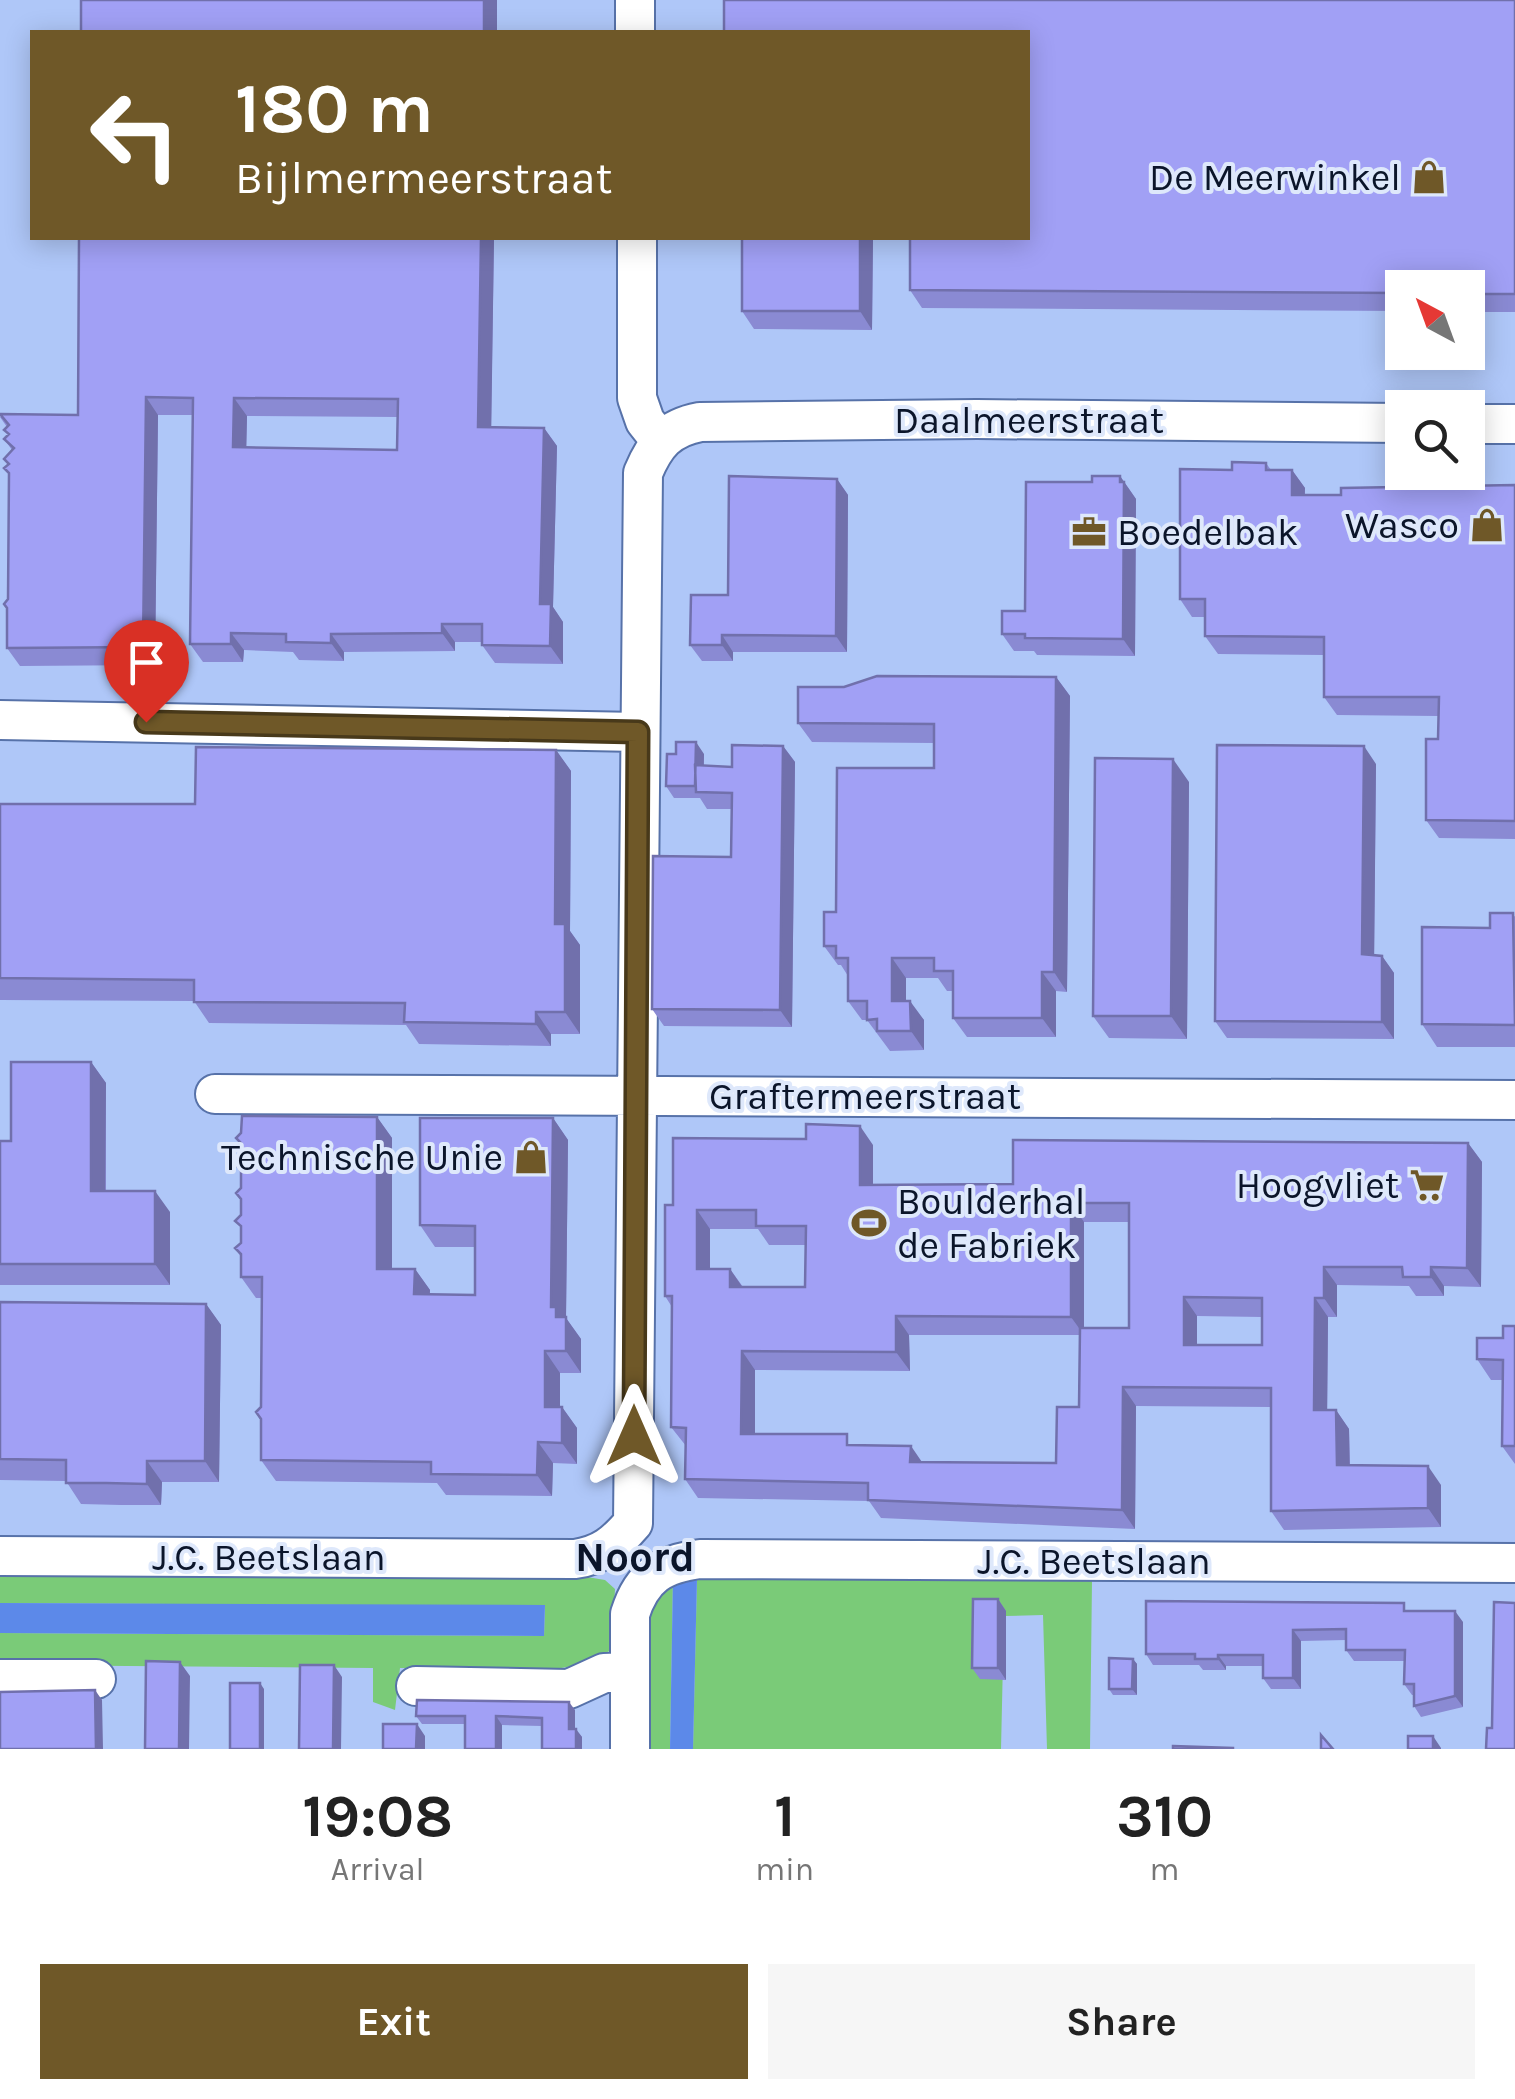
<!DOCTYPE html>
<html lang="en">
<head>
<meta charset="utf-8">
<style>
  :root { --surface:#fff; --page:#f6f6f6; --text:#222; --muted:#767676; --accent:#6f5828 }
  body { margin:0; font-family:Karla,sans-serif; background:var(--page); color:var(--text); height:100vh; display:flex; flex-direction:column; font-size:38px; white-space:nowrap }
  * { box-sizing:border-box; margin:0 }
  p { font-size:32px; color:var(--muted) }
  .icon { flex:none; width:55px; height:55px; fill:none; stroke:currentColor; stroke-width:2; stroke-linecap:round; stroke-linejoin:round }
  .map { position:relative; height:1749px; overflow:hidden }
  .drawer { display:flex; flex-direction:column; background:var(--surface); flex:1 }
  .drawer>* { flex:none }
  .hud { position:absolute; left:30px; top:30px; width:1000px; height:210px; border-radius:0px; box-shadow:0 5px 25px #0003; background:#6f5828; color:#fff; overflow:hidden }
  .needle { width:65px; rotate:319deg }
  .fabs { position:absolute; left:1385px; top:270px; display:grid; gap:20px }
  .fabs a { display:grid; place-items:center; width:100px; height:100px; border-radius:0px; background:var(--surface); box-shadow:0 5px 25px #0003; font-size:50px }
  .pin { position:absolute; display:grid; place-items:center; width:85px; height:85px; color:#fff; margin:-102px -42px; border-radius:50% 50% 50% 0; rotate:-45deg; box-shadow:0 0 10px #0007 }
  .pin .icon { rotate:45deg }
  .me { position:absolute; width:110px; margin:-55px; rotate:0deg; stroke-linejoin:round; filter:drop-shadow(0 0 8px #0008) }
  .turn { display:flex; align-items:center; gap:35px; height:210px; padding:0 40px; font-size:45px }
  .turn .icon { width:130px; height:130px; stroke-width:2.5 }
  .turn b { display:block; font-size:70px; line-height:85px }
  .eta { display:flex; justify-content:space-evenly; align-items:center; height:170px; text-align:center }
  .eta b { font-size:60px; font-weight:700; line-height:70px }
  .action { display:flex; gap:20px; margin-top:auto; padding:20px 40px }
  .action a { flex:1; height:115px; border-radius:0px; background:var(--accent); color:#fff; font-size:40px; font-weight:700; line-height:115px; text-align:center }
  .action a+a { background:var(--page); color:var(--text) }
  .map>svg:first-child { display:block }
</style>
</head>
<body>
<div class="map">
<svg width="1515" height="1749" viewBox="0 0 1515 1749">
  <rect width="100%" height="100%" fill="#afc7f8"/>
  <path fill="#7acb78" d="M0,1571L587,1577L605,1580L615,1589L612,1650L578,1665L550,1670L400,1668L395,1710L373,1702V1668L0,1665V1633L544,1636L545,1606L0,1603Z
    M673,1578L670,1749H646L648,1610Z
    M697,1578L1092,1580L1090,1749H1047L1043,1615L1004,1616L1001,1749H693Z"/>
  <path fill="#5c89e9" d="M673,1578H697L693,1749H670Z
    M0,1603L545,1605L544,1636L0,1633Z"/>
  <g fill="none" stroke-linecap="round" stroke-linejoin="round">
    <g stroke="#5772a9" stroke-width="42">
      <path id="minor" d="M635,0V32
        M637,238V398L645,421L660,440
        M1468,424H1515
        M0,720L638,732
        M215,1094L1515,1100
        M633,1523L643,473C655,444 668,428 700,422L977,419L1402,423
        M0,1556L575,1559C602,1555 615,1544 633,1523
        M0,1679H96
        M416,1686L569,1689L604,1673L630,1672
        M630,1749V1614C642,1576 662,1564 700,1559L1515,1563"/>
    </g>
    <use href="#minor" stroke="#fff" stroke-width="38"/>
  </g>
  <path fill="#8a8ad3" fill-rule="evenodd" d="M1515,0V312H1468V288H1402V311L922,308L910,290Z
    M494,238L491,428H544L557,446L553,607L563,622V664L495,663L482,645V642H455V651L344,652V661L299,660L293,652L244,650L243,662H203L190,644L193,415H158L155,665L20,666L7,648V609L4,604L8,599L9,475L4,468L8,464L4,459L12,450L4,439L8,435L4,430L7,427L0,417L78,415ZM247,416L398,417L397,450L246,447Z
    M742,238H873L872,330L754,329L742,311Z
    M1266,463L1271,470H1292L1305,488V495H1341L1515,485V839L1439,838L1426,820L1438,739V716L1337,715L1324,697V655L1218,654L1205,636V617H1192L1180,599L1232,470Z
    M1120,476L1136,499L1135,656L1037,655L1034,651H1014L1002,634L1025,611L1092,482Z
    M837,479L848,495L847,652H733V661H702L690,645L728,595Z
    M1056,677L1070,696L1067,992L1056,991V1037H967L953,1018V991H947L938,978H906V1001L924,1020V1050L890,1051L867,1020H862L848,1001V976L841,965H838L824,946L836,912L934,768V743L812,742L798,723L844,687Z
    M783,746L795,762L792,1027L664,1026L652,1009L731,857L732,809H707L700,798H674L666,786L704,754V766L732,767Z
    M556,750L571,771L570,931L580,945V1034H551V1046L419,1044L406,1025L209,1023L194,1001L0,1000V804H195Z
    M1376,764L1374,955L1382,956L1394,973V1039L1227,1038L1215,1021Z
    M1189,782L1187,1039L1109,1038L1093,1016Z
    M1515,916V1047H1437L1422,1024L1490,928Z
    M91,1062L106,1083V1191L170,1212V1285H0V1141H11Z
    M377,1117L392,1138V1269H415L430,1290L429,1294L475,1295V1247H435L420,1225L553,1118L568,1140L566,1318L581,1339V1373H560V1407H562L577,1428V1464L553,1463L552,1496L446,1495L437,1483L276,1481L261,1460V1421L256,1412L261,1407L262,1298H256L241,1277V1257L235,1248L241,1243V1228L235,1221L241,1215V1201L236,1193L241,1188V1173L236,1165L242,1160L241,1145L236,1138Z
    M1468,1143L1482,1162L1481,1287L1444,1286V1296H1416L1409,1286L1337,1285V1317H1328L1327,1410H1336L1349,1429L1350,1465L1441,1485V1527L1284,1530L1271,1511V1407L1136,1406L1135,1529L881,1518L869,1501L698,1498L685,1479L686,1446L671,1427L672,1307L665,1296L673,1205L873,1145V1185L1013,1184ZM1084,1222H1129V1328H1084ZM710,1229H758L769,1245H806L805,1287H743L730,1269H710ZM1197,1316L1262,1317V1345H1197ZM909,1335H1080L1079,1407L1056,1463L922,1462L855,1445L755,1434V1370L910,1371Z
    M0,1302L206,1304L221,1325L219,1482H162L161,1505H121L81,1504L66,1481L0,1480Z
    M1515,1326V1464L1502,1446L1503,1380H1491L1477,1359Z
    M998,1599L1006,1611V1680L980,1679L972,1668Z
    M1410,1611L1463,1622V1707L1421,1717L1414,1706V1695H1412L1404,1684L1405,1661H1354L1346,1650V1640L1301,1641V1689H1271L1263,1678V1666H1226V1670H1203L1199,1665H1153L1146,1654Z
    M1133,1659L1137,1664V1695H1113L1109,1689Z
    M575,1710V1729L582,1737V1749H542V1726L502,1725V1749H465V1724H422L416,1716Z"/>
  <path fill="#7170ac" d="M484,0H497V32H484Z
    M481,238H494L491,445L478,427Z
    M860,238H873L872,330L860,311Z
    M146,397L158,415L155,665L143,647Z
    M234,398L247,416L246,465L233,447Z
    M544,428L557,446L553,607L563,622V664L550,646L540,604Z
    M1292,470L1305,488L1304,513L1292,495Z
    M1120,476L1136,499L1135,656L1123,639Z
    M837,479L848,495L847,652L836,636Z
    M442,624L455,642V651L442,633Z
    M231,633L244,650L243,662L231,644Z
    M331,634L344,652V661L331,643Z
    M722,635L733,652V661L722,645Z
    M1056,677L1070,696L1067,992L1054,972Z
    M696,742L704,754L703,792L695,786Z
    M783,746L795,762L792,1027L780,1010Z
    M1364,746L1376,764L1374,972L1362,954Z
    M556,750L571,771L570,931L580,945V1034L565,1012L555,924Z
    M1173,759L1189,782L1187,1039L1171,1016Z
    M1382,956L1394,973V1039L1382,1022Z
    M892,958L906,978V1020L892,1001Z
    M1042,972L1056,991V1037L1042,1018Z
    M910,1001L924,1020V1050L911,1031Z
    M536,1012L551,1034V1046L536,1024Z
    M91,1062L106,1083L105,1212L91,1191Z
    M377,1117L392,1138V1290L377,1269Z
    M553,1118L568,1140L566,1318L581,1339V1373L566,1351L551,1307Z
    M860,1126L873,1145V1204L860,1185Z
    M1468,1143L1482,1162L1481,1287L1467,1268Z
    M155,1191L170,1212V1285L155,1264Z
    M1071,1203L1084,1222V1335L1071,1317Z
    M697,1210L710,1229V1288L697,1269Z
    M1324,1267L1337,1285V1317L1324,1298Z
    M1431,1267L1444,1286V1296L1431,1277Z
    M415,1269L430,1290L429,1316L414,1294Z
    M730,1269L743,1288L730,1287Z
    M1184,1297L1197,1316V1364L1184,1345Z
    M1315,1298L1328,1317L1327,1429L1314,1410Z
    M206,1304L221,1325L219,1482L205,1461Z
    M896,1316L909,1335L910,1371L896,1352Z
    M545,1351L560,1373V1428L545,1407Z
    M742,1351L755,1370V1453L741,1434Z
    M1123,1387L1136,1406L1135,1529L1122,1510Z
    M562,1407L577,1428V1464L562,1443Z
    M1336,1410L1349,1429L1350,1484L1337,1465Z
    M538,1442L553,1463L552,1496L537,1475Z
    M911,1446L924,1465L910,1462Z
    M147,1461L162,1482L161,1505L147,1484Z
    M1428,1466L1441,1485V1527L1428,1508Z
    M998,1599L1006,1611V1680L998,1668Z
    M1455,1611L1463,1622V1707L1455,1696Z
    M1293,1630L1301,1641V1689L1293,1678Z
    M1218,1655L1226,1666V1670L1218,1659Z
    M1133,1659L1137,1664V1695L1132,1689Z
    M180,1662L190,1676L189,1749H179Z
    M334,1665L342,1677L341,1749H333Z
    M260,1683L264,1689V1749H260Z
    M95,1690L102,1700L103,1749H96Z
    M569,1702L575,1710V1737L569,1729Z
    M496,1716L502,1725V1749H496Z
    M417,1724L425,1736V1749H416Z
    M576,1729L582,1737V1749H576Z
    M1433,1736L1441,1748V1749H1433Z"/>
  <path fill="#a1a0f5" stroke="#7170ac" stroke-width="2.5" fill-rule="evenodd" d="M81,0H484V32H81Z
    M724,0H1515V294H1468V288H1402V293L910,290V238H1028V32H724Z
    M79,238H481L478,427L544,428L540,604H551L550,646L482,645V624H442V633L331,634V643L286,642V634L231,633V644H190L193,398L146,397L143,647L7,648V608L4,604L8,599L9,473L4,468L9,464L4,459L14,448L4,439L9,434L4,430L9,425L0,414L78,415ZM234,398L398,399L397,450L233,447Z
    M742,238H860V311H742Z
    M1232,462L1266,463V470H1292V495H1341V488L1515,485V821L1426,820V739H1438L1439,697H1324V637L1205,636V599H1180V469L1232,470Z
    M729,476L837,479L836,636L722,635V645H690L691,595H728Z
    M1092,476H1120V482H1124L1123,639L1025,638V634H1002V611H1025L1026,482H1092Z
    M877,676L1056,677L1054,972H1042V1018H953V971H934V958H892V1001H910L911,1031H877V1019L867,1020V1001H848V958H836V946H824V912H836L837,768H934V724L798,723V687H844Z
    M676,742H696L695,786H666L667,754H676Z
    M732,745L783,746L780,1010L652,1009L653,856L731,857L732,793L696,792L695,765L732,767Z
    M1217,745L1364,746L1362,954L1382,956V1022L1215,1021Z
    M196,747L556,750L555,924H565V1012H536V1024L404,1022L405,1003L194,1002V980L0,978V804H195Z
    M1095,758L1173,759L1171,1016H1093Z
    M1490,913H1513L1515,1025L1422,1024V927L1490,928Z
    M11,1062H91V1191H155V1264H0V1141H11Z
    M242,1116L377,1117V1269H415L414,1294L475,1295V1226L420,1225V1118H553L551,1307H556V1317H566V1351H545V1407H562V1443L538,1442L537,1475L431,1474V1462L261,1460V1419L256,1412L261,1407L262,1277H241V1254L235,1248L241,1243V1226L235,1221L241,1215V1199L236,1193L241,1188V1171L236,1165L242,1160L241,1143L236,1138L241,1133Z
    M806,1124L860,1126V1185L1013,1184V1140L1468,1143L1467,1268L1431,1267V1277H1403L1402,1267H1324V1298H1315L1314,1410H1336L1337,1465L1428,1466V1508L1271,1511V1388L1123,1387L1122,1510L868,1500V1483L685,1479L686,1428L671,1427L672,1296H665V1205H673V1138L806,1139ZM1071,1203H1129V1328H1080L1079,1407H1057L1056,1463L910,1462L911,1446L847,1445V1434H741L742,1351L896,1352V1316L1071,1317ZM697,1210H756V1226H806L805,1287H730V1269H697ZM1184,1297L1262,1298V1345H1184Z
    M0,1302L206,1304L205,1461H147V1484L106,1483H66V1460L0,1459Z
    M1503,1326H1515V1446H1502L1503,1360L1477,1359V1338H1503Z
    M973,1599H998V1668H972Z
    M1146,1601L1404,1603V1611H1455V1696L1414,1706V1684H1404L1405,1650H1346V1629L1293,1630V1678H1263V1655H1218V1659H1195V1654H1146Z
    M1494,1602L1515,1603V1749H1486L1487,1728H1492Z
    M1109,1658L1133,1659L1132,1689H1109Z
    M146,1661L180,1662L179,1749H145Z
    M300,1665H334L333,1749H299Z
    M230,1683H260V1749H230Z
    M95,1690L96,1749H0V1692Z
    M417,1700L569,1702V1729H576V1749H542V1718L496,1716V1749H465V1716H416Z
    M383,1724H417L416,1749H383Z
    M1321,1735L1333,1749H1321Z
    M1408,1736H1433V1749H1408Z
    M1173,1746L1233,1748V1749H1173Z"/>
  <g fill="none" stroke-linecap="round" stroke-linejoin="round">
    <g stroke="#48391a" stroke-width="25">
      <path id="route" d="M146,722L638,732L634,1436"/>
    </g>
    <use href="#route" stroke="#6f5828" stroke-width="18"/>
  </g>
  <defs>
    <g id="shop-bare" transform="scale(2.7)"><path d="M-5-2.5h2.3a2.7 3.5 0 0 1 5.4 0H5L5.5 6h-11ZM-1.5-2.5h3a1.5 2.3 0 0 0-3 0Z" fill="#6f5828" stroke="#dee8fb" stroke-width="2.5" paint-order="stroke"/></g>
    <g id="office-bare" transform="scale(2.7)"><path d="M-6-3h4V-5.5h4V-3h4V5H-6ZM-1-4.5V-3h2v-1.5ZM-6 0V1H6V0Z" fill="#6f5828" stroke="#dee8fb" stroke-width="2.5" paint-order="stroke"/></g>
    <g id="supermarket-bare" transform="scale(2.7)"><path d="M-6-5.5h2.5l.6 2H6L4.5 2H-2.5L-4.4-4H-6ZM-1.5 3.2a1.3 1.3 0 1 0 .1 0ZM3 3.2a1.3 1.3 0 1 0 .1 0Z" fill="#6f5828" stroke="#dee8fb" stroke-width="2.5" paint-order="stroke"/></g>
    <g id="stadium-bare" transform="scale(2.7)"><path d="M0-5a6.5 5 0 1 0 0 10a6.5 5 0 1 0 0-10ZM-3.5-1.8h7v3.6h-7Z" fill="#6f5828" stroke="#dee8fb" stroke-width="2.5" paint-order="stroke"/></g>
  </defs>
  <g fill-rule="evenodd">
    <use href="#shop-bare" x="1429" y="177"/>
    <use href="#shop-bare" x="1487" y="525"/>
    <use href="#office-bare" x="1089" y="532"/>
    <use href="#shop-bare" x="531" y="1157"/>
    <use href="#supermarket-bare" x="1427" y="1185"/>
    <use href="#stadium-bare" x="869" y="1223"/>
  </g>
  <g text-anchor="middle" stroke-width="8" stroke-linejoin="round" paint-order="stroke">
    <g font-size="38" fill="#0b152a" stroke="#dee8fb" text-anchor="end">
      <text x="1401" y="190">De Meerwinkel</text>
      <text x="1459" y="538">Wasco</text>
      <text x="1117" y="545" text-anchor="start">Boedelbak</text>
      <text x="503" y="1170">Technische Unie</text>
      <text x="1399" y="1198">Hoogvliet</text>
      <text x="897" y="1214" text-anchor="start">Boulderhal<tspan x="897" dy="44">de Fabriek</tspan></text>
    </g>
    <g font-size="38" fill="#0b152a" stroke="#dee8fb">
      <text x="1029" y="433">Daalmeerstraat</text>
      <text x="865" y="1109">Graftermeerstraat</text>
      <text x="269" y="1570">J.C. Beetslaan</text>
      <text x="1094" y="1574">J.C. Beetslaan</text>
    </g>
    <g font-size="42" font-weight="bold" fill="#0b152a" stroke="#dee8fb">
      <text x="635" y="1571">Noord</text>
    </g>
  </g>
</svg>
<div class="fabs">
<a><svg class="needle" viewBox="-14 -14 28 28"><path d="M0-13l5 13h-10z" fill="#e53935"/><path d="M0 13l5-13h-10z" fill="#767676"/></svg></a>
<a><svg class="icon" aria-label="search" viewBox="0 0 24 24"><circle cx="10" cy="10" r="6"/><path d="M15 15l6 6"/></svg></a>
</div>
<div class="pin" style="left:146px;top:722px;background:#d93025"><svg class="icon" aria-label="arrive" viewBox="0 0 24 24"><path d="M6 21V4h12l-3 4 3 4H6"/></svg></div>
<svg class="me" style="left:634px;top:1436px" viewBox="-20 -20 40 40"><path d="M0-17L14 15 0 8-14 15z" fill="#6f5828" stroke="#fff" stroke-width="4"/></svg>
<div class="hud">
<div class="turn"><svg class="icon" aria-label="left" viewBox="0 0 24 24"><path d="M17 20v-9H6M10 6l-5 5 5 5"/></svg><div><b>180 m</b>Bijlmermeerstraat</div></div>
</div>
</div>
<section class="drawer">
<div class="eta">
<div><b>19:08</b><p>Arrival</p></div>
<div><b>1</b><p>min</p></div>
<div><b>310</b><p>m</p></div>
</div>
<div class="action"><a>Exit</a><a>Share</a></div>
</section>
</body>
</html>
